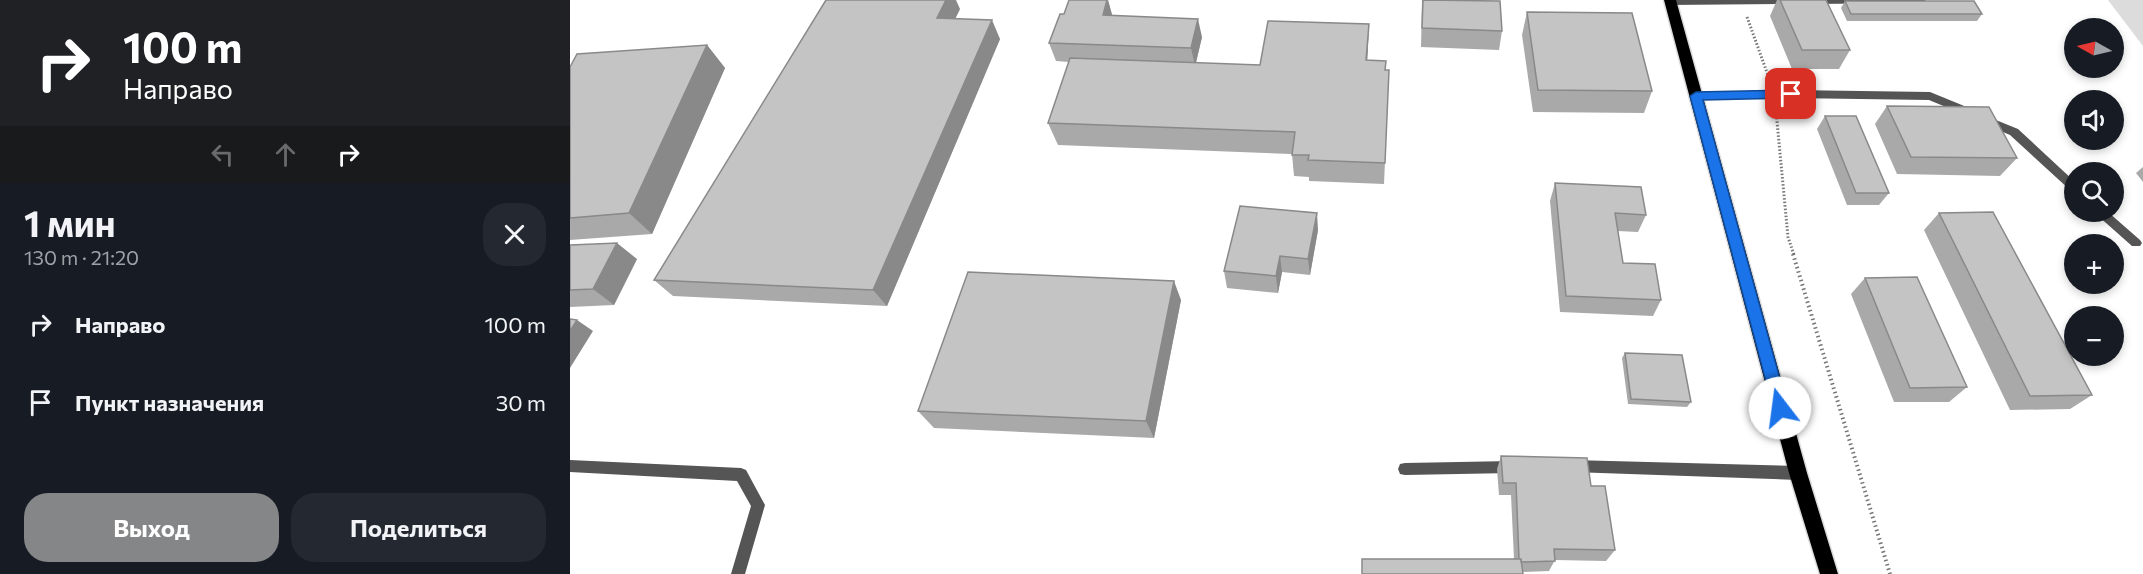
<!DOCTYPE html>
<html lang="ru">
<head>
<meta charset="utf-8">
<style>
  :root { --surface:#171b24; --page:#242831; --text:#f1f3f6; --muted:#9ea1a6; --accent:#858687 }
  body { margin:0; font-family:Commissioner,sans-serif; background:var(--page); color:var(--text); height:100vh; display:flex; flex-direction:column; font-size:22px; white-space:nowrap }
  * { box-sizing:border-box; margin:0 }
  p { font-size:20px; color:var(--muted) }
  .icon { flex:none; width:33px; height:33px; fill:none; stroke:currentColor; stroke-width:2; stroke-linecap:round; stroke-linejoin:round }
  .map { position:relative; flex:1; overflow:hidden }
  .details { display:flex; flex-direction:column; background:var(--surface); width:570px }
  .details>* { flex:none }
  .top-card { background:#202124; color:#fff; overflow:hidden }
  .needle { width:39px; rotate:278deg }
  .controls { position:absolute; left:1494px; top:18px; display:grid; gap:12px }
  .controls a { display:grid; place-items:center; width:60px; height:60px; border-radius:50%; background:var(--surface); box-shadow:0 3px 9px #0003; font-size:30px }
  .pin { position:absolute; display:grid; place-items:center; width:51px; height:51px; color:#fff; margin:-26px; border-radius:12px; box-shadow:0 3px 9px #0006 }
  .me { position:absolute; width:66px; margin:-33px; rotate:345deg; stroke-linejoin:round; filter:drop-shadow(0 0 4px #0008) }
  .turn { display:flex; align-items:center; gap:21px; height:126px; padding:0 24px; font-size:27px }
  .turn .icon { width:78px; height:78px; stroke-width:2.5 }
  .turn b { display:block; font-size:42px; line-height:51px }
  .lanes { display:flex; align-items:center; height:57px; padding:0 24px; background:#0003; justify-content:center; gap:30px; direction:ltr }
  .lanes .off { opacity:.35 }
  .round { display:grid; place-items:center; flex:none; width:63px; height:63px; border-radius:24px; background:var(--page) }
  .overview { display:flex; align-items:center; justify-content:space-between; height:102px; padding:0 24px }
  h1 { font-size:36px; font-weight:700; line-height:45px }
  .cta { display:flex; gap:12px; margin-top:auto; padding:12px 24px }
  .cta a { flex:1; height:69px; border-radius:24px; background:var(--accent); color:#fff; font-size:24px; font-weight:700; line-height:69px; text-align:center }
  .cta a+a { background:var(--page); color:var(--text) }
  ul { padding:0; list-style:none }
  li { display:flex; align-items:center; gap:18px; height:78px; padding:0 24px }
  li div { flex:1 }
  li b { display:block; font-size:22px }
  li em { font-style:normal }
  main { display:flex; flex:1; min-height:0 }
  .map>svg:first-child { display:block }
</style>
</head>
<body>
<main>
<section class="details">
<div class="top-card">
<div class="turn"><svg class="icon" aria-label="right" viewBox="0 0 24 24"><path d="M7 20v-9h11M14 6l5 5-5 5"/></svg><div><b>100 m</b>Направо</div></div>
<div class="lanes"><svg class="icon off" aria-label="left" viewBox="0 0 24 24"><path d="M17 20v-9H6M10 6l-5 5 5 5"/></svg><svg class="icon off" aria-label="ahead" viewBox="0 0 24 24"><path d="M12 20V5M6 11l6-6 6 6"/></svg><svg class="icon" aria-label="right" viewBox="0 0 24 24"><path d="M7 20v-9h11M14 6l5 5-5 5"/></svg></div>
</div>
<div class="overview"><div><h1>1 мин</h1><p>130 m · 21:20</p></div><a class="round"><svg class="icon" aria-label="close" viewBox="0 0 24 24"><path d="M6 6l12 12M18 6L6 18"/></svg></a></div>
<ul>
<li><svg class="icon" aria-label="right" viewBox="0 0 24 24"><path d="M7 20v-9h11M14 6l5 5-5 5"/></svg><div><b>Направо</b></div><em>100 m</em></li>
<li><svg class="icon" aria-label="arrive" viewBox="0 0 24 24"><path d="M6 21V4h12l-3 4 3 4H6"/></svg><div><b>Пункт назначения</b></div><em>30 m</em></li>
</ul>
<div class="cta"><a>Выход</a><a>Поделиться</a></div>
</section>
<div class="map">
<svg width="1573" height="574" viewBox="0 0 1573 574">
  <rect width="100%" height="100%" fill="#fff"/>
  <path fill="#dcdcdc" d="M1538,0H1573V46Z"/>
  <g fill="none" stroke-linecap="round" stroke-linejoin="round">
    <g stroke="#dbdbdb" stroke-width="3">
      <path id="primary" d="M1094,0H1106L1237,473L1268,574H1250L1219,473Z"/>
    </g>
    <path stroke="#777" stroke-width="3" stroke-dasharray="1.5 2" stroke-linecap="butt" d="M1177,17L1199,78
      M1206,111L1218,237L1224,255"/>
    <path stroke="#777" stroke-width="4" stroke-dasharray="1.5 3" stroke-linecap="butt" d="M1223,254L1320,574"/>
    <path fill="#555" fill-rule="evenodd" d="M1101,0H1225L1226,1L1221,4L1098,5L1096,3Z
      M1238,0H1356L1351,3L1242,4L1239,3Z
      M0,460L171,468L176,470L195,505L175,574H161L181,506L167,481L0,472Z
      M1002,460L1228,466L1233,468L1235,473L1233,478L1228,480L1002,472L997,471L995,466L997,461Z
      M942,461L947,462L949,467L947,472L942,473L835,475L830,474L828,469L830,464L835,463Z"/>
    <path fill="#555" fill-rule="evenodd" d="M1221,90L1360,92L1404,110L1405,113L1400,117L1359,100L1221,98L1126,100L1121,96L1126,92Z
      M1416,116L1448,129L1504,181V191L1500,190L1440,135L1412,123L1411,120Z
      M1526,212H1538L1570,240L1572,243L1570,246H1562L1527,215Z"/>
    <use href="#primary" fill="#000" fill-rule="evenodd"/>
  </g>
  <path fill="#a9a9a9" d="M538,0L542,16L632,37L626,63L690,65L799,24L797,61L815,70H819L814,184L739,181V177L724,176L722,154L488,145L478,123L499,62L486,61L479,43L494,14Z
    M852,0H909L932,31L929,50L851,47Z
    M1207,0H1256L1280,50L1269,69H1222L1200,16Z
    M1275,1L1412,14L1407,21H1277L1271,8Z
    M390,9L385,19L430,39L317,306L103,296L84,280Z
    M957,12L1082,91L1074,113L963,112L952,35Z
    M137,45L155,68L82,234L0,240V67Z
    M1317,106L1447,158L1430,176L1327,174L1305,124Z
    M1255,116L1319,193L1309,205H1277L1247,129Z
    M1573,167V182L1566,173Z
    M985,183L1076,215L1068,232L1048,231L1053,263L1091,300L1083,316L990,312L980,201Z
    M1369,213L1522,395L1500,409L1440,410L1354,230Z
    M748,230L740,275L712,272L708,293L657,288L654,271Z
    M0,245L67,259L44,305L0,307Z
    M1295,278L1397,387L1379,402H1324L1281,294Z
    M611,300L584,438L364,428L348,411Z
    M1055,353L1121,402L1117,407L1058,404L1052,358Z
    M931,456L1021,486L1045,550L1036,561L985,560L979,571L952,572L944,559L941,495H929L927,469Z"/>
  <path fill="#898989" d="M376,0H386L390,9L376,37L367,18Z
    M538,0L543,18L533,15Z
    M628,19L632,37L625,66L621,48Z
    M422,20L430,39L317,306L303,290Z
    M799,24L798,47L796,83V60Z
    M137,45L155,68L82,234L59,213Z
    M747,213L748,230L740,275L738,259Z
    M47,243L67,259L44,305L23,289Z
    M710,256L712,272L708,293L706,276Z
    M604,281L611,300L584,438L576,421Z
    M7,320L23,331L0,368V331Z"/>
  <path fill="#c4c4c4" stroke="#898989" stroke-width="1.5" d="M256,0H376L367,18L422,20L303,290L84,280Z
    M499,0H537L533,15L628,19L621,48L479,43L490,14H494Z
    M853,0L930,1L932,31L852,28Z
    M1210,0H1256L1280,50H1232Z
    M1275,1H1404L1412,14H1281Z
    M957,12L1062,13L1082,91L968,90Z
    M698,21L799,24L796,60L816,61L815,70H819L815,163L738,160L739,155H722L725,132L478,123L500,58L690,65Z
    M137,45L59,213L0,218V67L7,54Z
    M1317,106L1419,107L1447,158L1341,157Z
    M1255,116H1286L1319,193H1286Z
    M985,183L1071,187L1076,215L1045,213L1053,263L1085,264L1091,300L996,296Z
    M670,206L747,213L738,259L710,256L706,276L654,271Z
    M1423,212L1522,395L1460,396L1369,213Z
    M47,243L23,289L0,290V245Z
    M398,272L604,281L576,421L348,411Z
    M1347,277L1397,387L1340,388L1295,278Z
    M0,319L7,320L0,331Z
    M1055,353L1112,355L1121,402L1061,399Z
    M931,456L1017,458L1021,486H1035L1045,550L984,549L985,561L951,562V559H949L946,483H933Z
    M792,559H951L953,574H792Z"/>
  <path fill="#1a73e8" stroke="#114b97" stroke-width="1.5" d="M1221,90L1227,94L1221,98L1133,100L1218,408L1216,413L1210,415L1205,413L1203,408L1120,96L1126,92Z"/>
</svg>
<div class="controls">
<a><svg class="needle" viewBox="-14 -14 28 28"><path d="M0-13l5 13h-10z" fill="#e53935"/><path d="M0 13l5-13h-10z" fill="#9ea1a6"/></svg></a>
<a><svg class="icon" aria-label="sound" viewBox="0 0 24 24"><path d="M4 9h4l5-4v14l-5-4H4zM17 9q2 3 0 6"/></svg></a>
<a><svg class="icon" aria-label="search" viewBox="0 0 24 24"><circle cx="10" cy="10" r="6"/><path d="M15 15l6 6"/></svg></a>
<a>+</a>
<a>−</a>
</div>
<div class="pin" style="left:1221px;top:94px;background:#d93025"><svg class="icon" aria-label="arrive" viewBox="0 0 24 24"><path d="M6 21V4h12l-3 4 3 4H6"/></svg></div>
<svg class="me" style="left:1210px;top:408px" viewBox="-20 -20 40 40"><circle r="19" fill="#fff"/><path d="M0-13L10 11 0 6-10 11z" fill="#1a73e8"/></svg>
</div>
</main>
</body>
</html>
